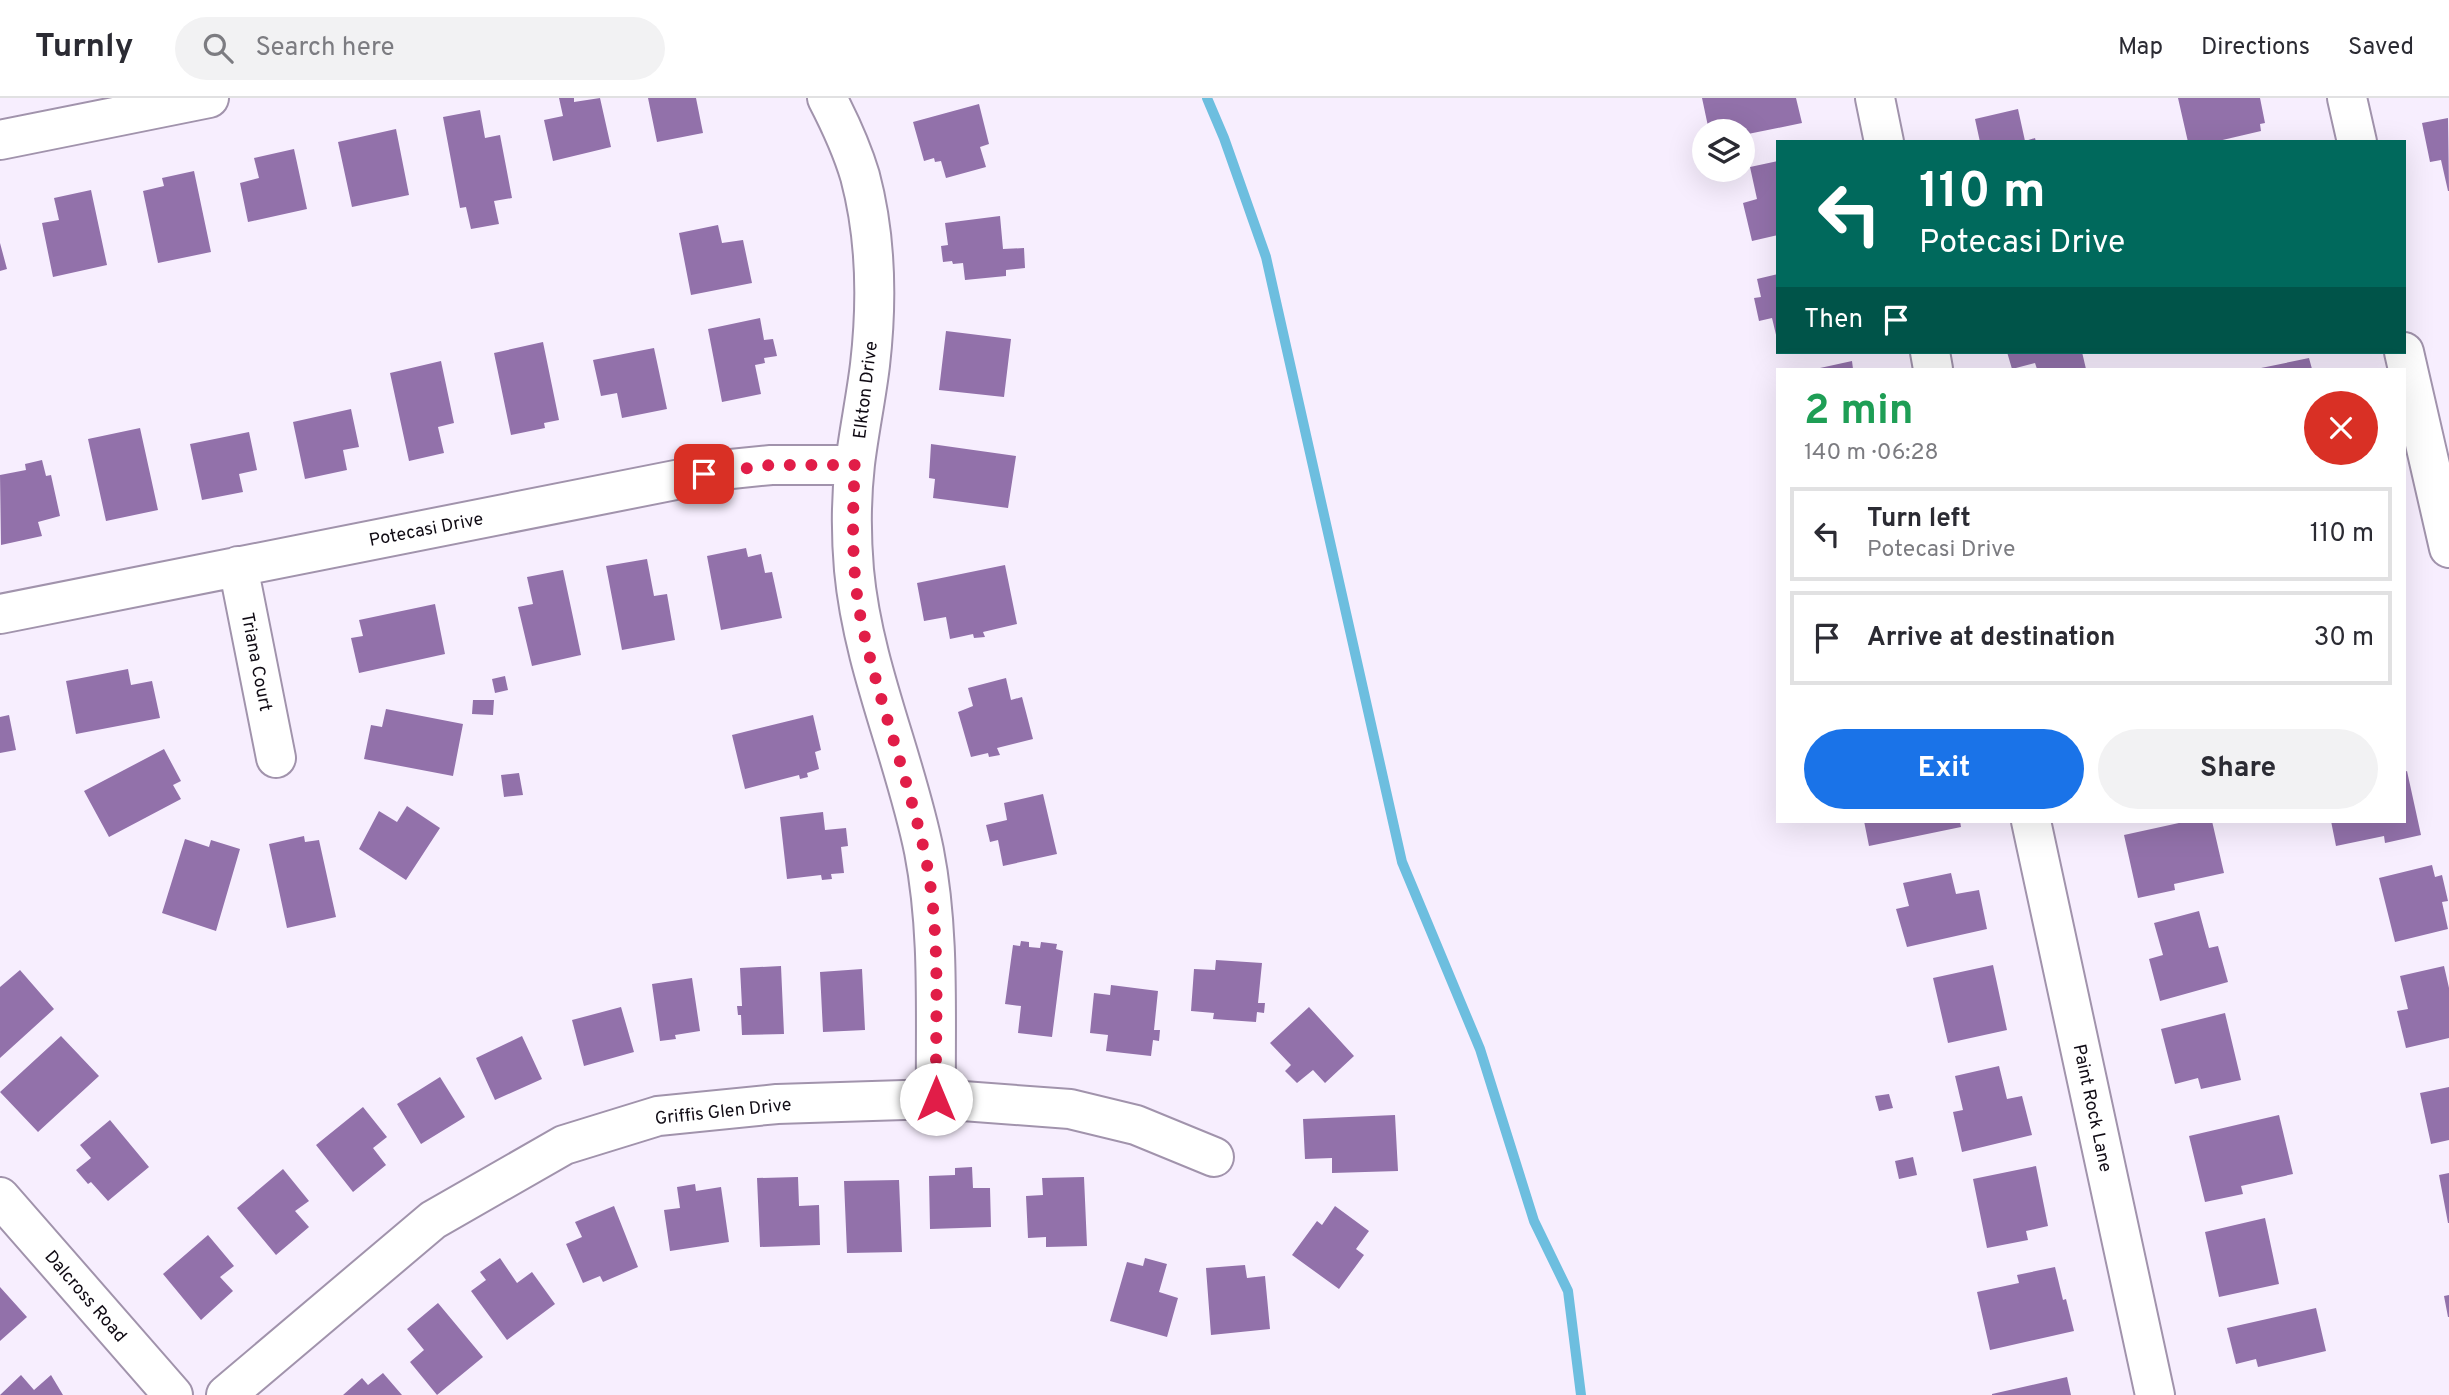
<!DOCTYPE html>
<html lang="en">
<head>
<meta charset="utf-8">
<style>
  :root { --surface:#fff; --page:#f2f2f3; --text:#2b2b33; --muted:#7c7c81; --line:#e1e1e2; --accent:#1a73e8 }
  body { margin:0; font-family:Overpass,sans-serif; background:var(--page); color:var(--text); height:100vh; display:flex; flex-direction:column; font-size:26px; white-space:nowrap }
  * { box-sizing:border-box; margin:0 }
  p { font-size:23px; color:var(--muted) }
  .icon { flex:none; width:38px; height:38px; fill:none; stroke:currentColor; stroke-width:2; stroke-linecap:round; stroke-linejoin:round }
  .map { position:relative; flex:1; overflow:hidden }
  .details { position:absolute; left:1776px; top:270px; width:630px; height:455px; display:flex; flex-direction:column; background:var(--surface); border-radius:0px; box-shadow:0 7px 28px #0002 }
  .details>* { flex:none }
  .banner { position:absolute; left:1776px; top:42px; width:630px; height:214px; border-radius:0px; box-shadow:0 7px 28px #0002; background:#00695c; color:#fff; overflow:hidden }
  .fabs { position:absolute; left:1692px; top:21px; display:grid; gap:14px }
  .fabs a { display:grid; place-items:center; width:63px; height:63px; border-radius:50%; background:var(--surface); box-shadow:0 7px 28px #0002; font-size:35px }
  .pin { position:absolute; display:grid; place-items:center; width:60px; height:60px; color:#fff; margin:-30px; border-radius:14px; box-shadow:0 4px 10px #0006 }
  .me { position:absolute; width:77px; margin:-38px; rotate:0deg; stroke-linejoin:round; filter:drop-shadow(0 0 5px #0008) }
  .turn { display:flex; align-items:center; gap:24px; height:147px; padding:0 28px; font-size:32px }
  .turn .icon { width:91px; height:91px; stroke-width:2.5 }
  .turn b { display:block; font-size:49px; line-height:60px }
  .then { display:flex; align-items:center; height:66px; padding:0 28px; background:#0003; gap:14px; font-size:26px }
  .round { display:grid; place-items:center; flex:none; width:74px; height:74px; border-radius:37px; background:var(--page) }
  .head { display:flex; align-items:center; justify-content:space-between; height:119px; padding:0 28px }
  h1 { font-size:42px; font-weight:700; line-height:52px; color:#1e9e55 }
  .button { display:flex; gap:14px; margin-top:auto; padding:14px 28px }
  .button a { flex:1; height:80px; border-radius:42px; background:var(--accent); color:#fff; font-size:28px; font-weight:700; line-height:80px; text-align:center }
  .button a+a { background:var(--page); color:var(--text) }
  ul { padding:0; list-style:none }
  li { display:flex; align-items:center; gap:21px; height:94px; margin:0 14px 10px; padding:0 14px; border:4px solid var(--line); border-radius:0px }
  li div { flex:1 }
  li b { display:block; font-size:26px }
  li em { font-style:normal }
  header { display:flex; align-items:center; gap:42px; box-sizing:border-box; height:98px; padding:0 35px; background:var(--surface); border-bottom:2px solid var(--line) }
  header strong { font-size:33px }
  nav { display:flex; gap:38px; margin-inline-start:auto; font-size:24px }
  .search { width:490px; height:63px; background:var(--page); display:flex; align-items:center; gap:18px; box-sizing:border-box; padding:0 24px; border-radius:38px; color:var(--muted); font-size:26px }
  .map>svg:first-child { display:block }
</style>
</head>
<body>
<header>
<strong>Turnly</strong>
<div class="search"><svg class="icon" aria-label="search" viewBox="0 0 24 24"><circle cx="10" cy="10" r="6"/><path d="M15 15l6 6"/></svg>Search here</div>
<nav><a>Map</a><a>Directions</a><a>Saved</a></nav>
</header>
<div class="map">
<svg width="2449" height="1297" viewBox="0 0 2449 1297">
  <rect width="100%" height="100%" fill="#f7eefe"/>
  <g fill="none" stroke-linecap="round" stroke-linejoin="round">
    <path stroke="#6dbedf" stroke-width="10" d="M1207,0L1224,40L1266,159L1402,764L1480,951L1534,1123L1568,1193L1581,1297"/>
  </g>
  <path fill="#9271aa" d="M559,0H574V4L600,0L611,49L553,63L544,22L563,18Z
    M648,0H696L703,35L657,44Z
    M1702,0H1796L1802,25L1743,37V33H1709Z
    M2178,0H2260L2265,25L2260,26L2261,33L2214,44H2188Z
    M979,6L989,46L980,49L986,69L946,80L941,63L935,64L934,60L924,63L913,24Z
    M2018,11L2025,43L2035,40L2036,44H1980L1975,21Z
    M480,12L485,40L500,37L512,100L494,103L499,126L471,131L466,109L460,110L443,19Z
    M2448,20L2449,93H2448L2441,62L2430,64L2422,25Z
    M396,31L409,97L352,109L338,44Z
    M294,51L307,111L248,124L240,85L259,80L254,60Z
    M1778,63V137L1752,143L1743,105L1757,101L1750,69Z
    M194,73L211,154L158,165L143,93L164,88L162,80Z
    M91,92L107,167L53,179L42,125L59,122L54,100Z
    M1000,118L1003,151L1024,150L1025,170L1006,172V178L965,182L963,165L953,166L952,163L943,164L941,148L948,147L945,125Z
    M718,127L722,145L743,142L752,185L691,197L679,135Z
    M0,145L7,171L0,173Z
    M1778,176V241H1777L1772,220L1759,223L1754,200L1761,199L1757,181Z
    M760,220L764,242L773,241L777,258L764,260L765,265L755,267L761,296L722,304L708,231Z
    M946,233L1011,241L1004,299L939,292Z
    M543,244L559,322L544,325L545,330L511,337L494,255Z
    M654,250L667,311L622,320L617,295L601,298L593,262Z
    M2007,254H2082L2086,271H2037L2035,265L2012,271Z
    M2309,260L2312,271H2261V270Z
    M441,263L454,325L438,329L444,355L409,363L390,275Z
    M1852,263L1853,271H1820V270Z
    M351,311L359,349L343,352L347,372L305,381L293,324Z
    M140,330L158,412L106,423L88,341Z
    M249,334L257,372L239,376L243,394L202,402L190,346Z
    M931,346L1016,358L1008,410L933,400L935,381L929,380Z
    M42,362L46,378L51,377L60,418L38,424L42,438L1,447L0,377L26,372L25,366Z
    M746,450L748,459L761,456L765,475L772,474L782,520L721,532L707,458Z
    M647,461L654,498L667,496L675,542L622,552L606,468Z
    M1005,467L1017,526L983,534L985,539L974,540L973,536L950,541L946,519L924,523L917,485Z
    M563,472L581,557L532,568L518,509L533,506L527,479Z
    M435,506L445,556L359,575L351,540L363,538L359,522Z
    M128,571L131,587L152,583L160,620L76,636L66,583Z
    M505,578L508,592L495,595L492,581Z
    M1006,580L1011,602L1022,599L1033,641L997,650L1000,657L989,659L988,655L971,659L958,614L973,608L968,590Z
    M473,602H494L493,617L472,616Z
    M386,611L463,626L453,678L364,661L371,627L382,629Z
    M9,617L16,652L0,655V619Z
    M813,617L821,652L815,654L819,671L807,675L808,679L800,681L799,677L745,691L732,637Z
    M164,651L181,683L173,687L181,701L109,739L84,693Z
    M2407,673L2421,737L2385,745L2384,738L2336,748L2331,723H2404V674Z
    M519,675L523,697L504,699L501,677Z
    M1043,696L1057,756L1003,768L998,742L990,744L986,727L1007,722L1004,705Z
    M407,708L440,730L406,782L359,751L379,713L397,724Z
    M823,714L825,732L846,730L848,748L841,749L844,775L831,776L832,781L822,782L821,777L787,781L780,719Z
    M1864,723H1960L1961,729L1869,748Z
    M2188,723H2212L2224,775L2174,786L2175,792L2138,800L2124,737Z
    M304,738L305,744L319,742L336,819L287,830L269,746Z
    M185,741L209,749L211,742L240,751L216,833L162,815Z
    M2432,767L2435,779L2442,777L2448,803L2442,804L2448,831L2395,844L2379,780Z
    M1951,775L1956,796L1979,792L1987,831L1907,849L1896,811L1909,808L1903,785Z
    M2199,813L2209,850L2218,848L2228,884L2160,903L2149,861L2163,857L2154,825Z
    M1021,843L1029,844V849L1040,850L1041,844L1057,846L1056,851L1063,853L1052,939L1018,935L1021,908L1005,906L1013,847L1020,848Z
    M1216,862L1262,865L1258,905H1265L1264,915L1257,914L1256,924L1213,921L1214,915L1191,913L1194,871L1215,872Z
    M1993,867L2007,932L1948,945L1933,880Z
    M781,868L784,936L742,937L741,917H738L737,908H742L740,870Z
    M2444,868L2449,890V940L2406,950L2397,913L2408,911L2400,878Z
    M862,871L865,932L823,934L820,874Z
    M20,872L54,911L0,960V889Z
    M692,880L700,933L675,937L676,941L660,943L652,886Z
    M1111,887L1158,893L1154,932H1160L1159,943L1153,942L1151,958L1106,953L1108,937L1090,935L1094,895L1110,897Z
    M621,909L634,954L584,968L572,922Z
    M1309,909L1354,958L1325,985L1313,972L1297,985L1285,973L1291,967L1270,945Z
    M2225,915L2241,982L2201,991L2198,980L2175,986L2161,931Z
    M61,938L99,978L38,1034L0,994Z
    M522,938L542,981L495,1002L476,960Z
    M1999,968L2007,1001L2022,998L2032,1037L1962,1054L1953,1014L1963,1012L1955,978Z
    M440,979L465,1019L421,1046L397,1006Z
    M2449,989V1042L2431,1046L2420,995Z
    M1889,996L1893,1010L1879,1013L1875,998Z
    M363,1009L387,1039L373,1050L386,1067L353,1094L316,1047Z
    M1395,1017L1398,1073L1332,1075V1060L1305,1061L1303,1021Z
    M2279,1017L2293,1076L2241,1088L2243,1096L2205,1104L2189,1038Z
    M110,1022L149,1069L108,1103L91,1084L88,1086L76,1072L91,1060L80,1047Z
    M1913,1059L1917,1077L1899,1081L1895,1063Z
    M2036,1068L2048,1128L2026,1133L2028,1142L1987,1150L1973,1081Z
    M972,1069L973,1090H990L991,1129L930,1131L929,1078L955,1077V1070Z
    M283,1071L309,1103L295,1113L309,1129L276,1157L237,1110Z
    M2449,1075V1125H2448L2439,1077Z
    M798,1079L799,1108L819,1107L820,1147L760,1149L757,1080Z
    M1084,1079L1087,1148L1046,1149V1139L1028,1140L1026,1098L1043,1097L1042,1080Z
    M899,1082L902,1154L847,1155L844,1083Z
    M695,1086L696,1093L721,1089L729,1144L670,1153L664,1112L680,1110L677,1089Z
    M614,1108L638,1169L603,1184L600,1178L583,1185L566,1146L582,1139L575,1124Z
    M1335,1108L1369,1133L1356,1151L1364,1157L1339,1191L1292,1157L1317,1123L1322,1127Z
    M2265,1120L2279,1186L2219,1199L2205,1134Z
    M208,1137L234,1168L220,1179L233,1193L201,1222L163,1176Z
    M500,1160L517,1185L532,1174L555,1206L507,1242L471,1193L486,1182L480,1174Z
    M1145,1160L1167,1166L1159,1194L1178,1200L1167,1239L1110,1223L1127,1164L1143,1168Z
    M1245,1167L1247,1180L1265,1178L1270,1231L1211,1237L1206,1170Z
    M2055,1169L2063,1202L2066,1201L2074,1233L1990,1252L1977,1194L2019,1185L2017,1177Z
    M0,1189L27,1219L0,1243Z
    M2449,1197V1219H2448L2444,1198Z
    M438,1205L483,1259L437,1297L410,1264L424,1252L407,1231Z
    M2316,1210L2326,1253L2258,1269L2256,1261L2236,1266L2227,1230Z
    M383,1275L402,1297H343L362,1280L368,1287Z
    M21,1277L34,1292L51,1277L63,1297H0Z
    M2067,1279L2071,1297H1992V1296Z"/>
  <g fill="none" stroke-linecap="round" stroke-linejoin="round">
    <g stroke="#a193ac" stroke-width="42">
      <path id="minor" d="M827,0C840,25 852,51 860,78C876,138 877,206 870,267C866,300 859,333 855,366C851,401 851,437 854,472C863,569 905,659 924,753C940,835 935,918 936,1001
        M1875,0L1884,44
        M2347,0L2357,44
        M0,42L209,0
        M1930,254L1933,271
        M2404,254L2449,450
        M238,468L276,660
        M0,516L731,371L771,367H855
        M2031,723L2155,1297
        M0,1099L173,1297
        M226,1297L433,1122L564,1047L658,1018L777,1006L936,1001L1070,1011L1136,1027L1214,1059"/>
    </g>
    <use href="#minor" stroke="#fff" stroke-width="38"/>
  </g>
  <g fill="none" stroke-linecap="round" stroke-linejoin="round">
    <path stroke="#e11d48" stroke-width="12" stroke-dasharray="0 21.6" d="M704,376L771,367H855C852,422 851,478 863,531C880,606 907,678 924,752C942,833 935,918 936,1001"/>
  </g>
  <g text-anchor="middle" stroke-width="6" stroke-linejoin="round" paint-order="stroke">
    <g font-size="18" fill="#100b14" stroke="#fff">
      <text transform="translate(865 292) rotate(-83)" y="6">Elkton Drive</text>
      <text transform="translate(426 431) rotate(-11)" y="6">Potecasi Drive</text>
      <text transform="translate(257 564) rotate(79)" y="6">Triana Court</text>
      <text transform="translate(2093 1010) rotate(78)" y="6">Paint Rock Lane</text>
      <text transform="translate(723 1013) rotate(-6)" y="6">Griffis Glen Drive</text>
      <text transform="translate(86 1198) rotate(49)" y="6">Dalcross Road</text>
    </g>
  </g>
</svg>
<div class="fabs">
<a><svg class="icon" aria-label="layers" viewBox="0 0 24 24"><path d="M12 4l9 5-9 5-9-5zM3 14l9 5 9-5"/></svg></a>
</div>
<div class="pin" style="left:704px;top:376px;background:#d93025"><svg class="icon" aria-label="arrive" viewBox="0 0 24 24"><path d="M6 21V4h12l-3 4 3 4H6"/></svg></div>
<svg class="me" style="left:936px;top:1001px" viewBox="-20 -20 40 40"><circle r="19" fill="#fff"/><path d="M0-13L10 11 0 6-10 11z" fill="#e11d48"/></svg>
<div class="banner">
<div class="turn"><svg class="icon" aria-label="left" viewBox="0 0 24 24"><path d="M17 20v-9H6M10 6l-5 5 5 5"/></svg><div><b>110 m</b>Potecasi Drive</div></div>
<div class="then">Then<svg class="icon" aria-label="arrive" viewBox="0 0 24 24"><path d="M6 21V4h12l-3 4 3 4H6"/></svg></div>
</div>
<section class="details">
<div class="head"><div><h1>2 min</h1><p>140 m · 06:28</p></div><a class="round" style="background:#d93025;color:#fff"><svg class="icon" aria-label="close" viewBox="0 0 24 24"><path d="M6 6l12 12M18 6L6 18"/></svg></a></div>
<ul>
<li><svg class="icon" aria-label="left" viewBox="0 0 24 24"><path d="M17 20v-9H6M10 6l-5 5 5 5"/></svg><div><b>Turn left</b><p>Potecasi Drive</p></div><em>110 m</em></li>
<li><svg class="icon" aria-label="arrive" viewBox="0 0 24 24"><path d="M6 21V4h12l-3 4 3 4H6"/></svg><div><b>Arrive at destination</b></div><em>30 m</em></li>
</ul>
<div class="button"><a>Exit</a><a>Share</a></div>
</section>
</div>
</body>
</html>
